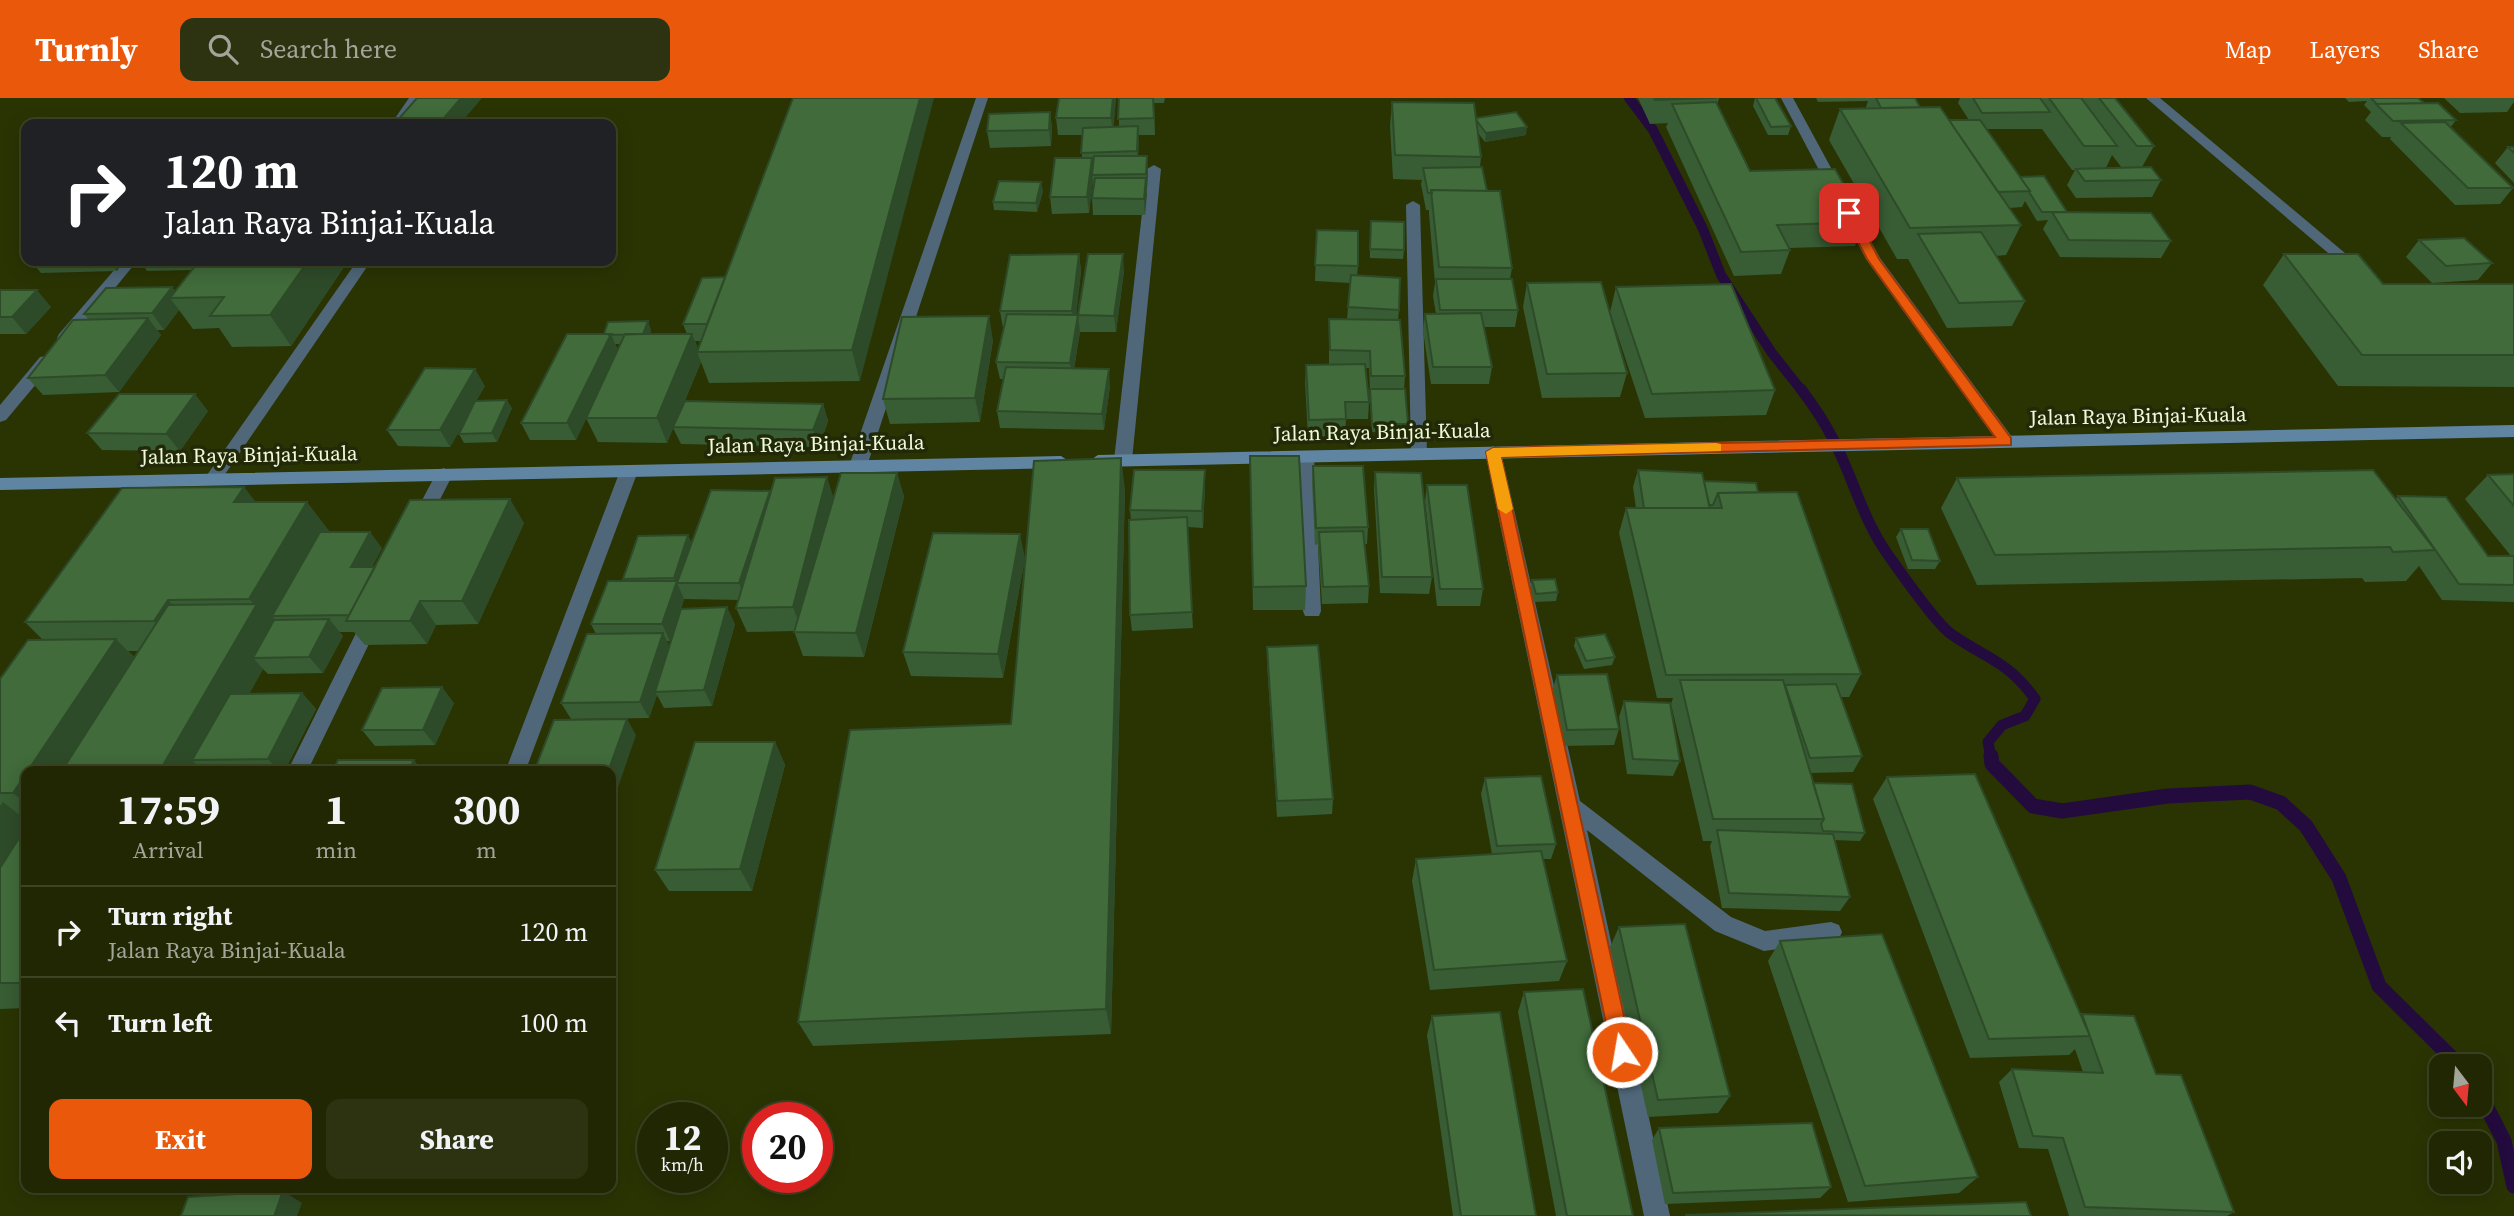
<!DOCTYPE html>
<html lang="en">
<head>
<meta charset="utf-8">
<style>
  :root { --surface:#202702; --page:#2d3311; --text:#f1f3f6; --muted:#a2a599; --line:#3d4424; --accent:#ea580c }
  body { margin:0; font-family:"Source Serif 4",serif; background:var(--page); color:var(--text); height:100vh; display:flex; flex-direction:column; font-size:26px; white-space:nowrap }
  * { box-sizing:border-box; margin:0 }
  p { font-size:23px; color:var(--muted) }
  .icon { flex:none; width:38px; height:38px; fill:none; stroke:currentColor; stroke-width:2; stroke-linecap:round; stroke-linejoin:round }
  .map { position:relative; flex:1; overflow:hidden }
  .side { position:absolute; left:21px; top:668px; width:595px; height:427px; display:flex; flex-direction:column; background:var(--surface); border-radius:14px; box-shadow:0 4px 18px #0003,0 0 0 2px var(--line) }
  .side>* { flex:none }
  .hud { position:absolute; left:21px; top:21px; width:595px; height:147px; border-radius:14px; box-shadow:0 4px 18px #0003,0 0 0 2px var(--line); background:#202124; color:#fff; overflow:hidden }
  .needle { width:46px; rotate:164deg }
  .buttons { position:absolute; left:2429px; top:956px; display:grid; gap:14px }
  .buttons a { display:grid; place-items:center; width:63px; height:63px; border-radius:14px; background:var(--surface); box-shadow:0 4px 18px #0003,0 0 0 2px var(--line); font-size:35px }
  .speed { position:absolute; left:637px; top:1004px; display:flex; gap:14px; font-size:35px; font-weight:700; text-align:center }
  .speed>* { display:grid; place-content:center; width:91px; height:91px; border-radius:50%; background:var(--surface); box-shadow:0 4px 18px #0003,0 0 0 2px var(--line); line-height:1 }
  .speed small { font-size:18px; font-weight:400 }
  .speed .limit { border:10px solid #d22; background:#fff; color:#111 }
  .pin { position:absolute; display:grid; place-items:center; width:60px; height:60px; color:#fff; margin:-30px; border-radius:14px; box-shadow:0 4px 10px #0006 }
  .me { position:absolute; width:77px; margin:-38px; rotate:348deg; stroke-linejoin:round; filter:drop-shadow(0 0 5px #0008) }
  .turn { display:flex; align-items:center; gap:24px; height:147px; padding:0 28px; font-size:32px }
  .turn .icon { width:91px; height:91px; stroke-width:2.5 }
  .turn b { display:block; font-size:49px; line-height:60px }
  .eta { display:flex; justify-content:space-evenly; align-items:center; height:119px; text-align:center }
  .eta b { font-size:42px; font-weight:700; line-height:49px }
  .primary-button { display:flex; gap:14px; margin-top:auto; padding:14px 28px }
  .primary-button a { flex:1; height:80px; border-radius:14px; background:var(--accent); color:#fff; font-size:28px; font-weight:700; line-height:80px; text-align:center }
  .primary-button a+a { background:var(--page); color:var(--text) }
  ul { padding:0; list-style:none }
  li { display:flex; align-items:center; gap:21px; height:91px; padding:0 28px; border-top:2px solid var(--line) }
  li div { flex:1 }
  li b { display:block; font-size:26px }
  li em { font-style:normal }
  header { display:flex; align-items:center; gap:42px; box-sizing:border-box; height:98px; padding:0 35px; background:var(--accent); color:#fff }
  header strong { font-size:33px }
  nav { display:flex; gap:38px; margin-inline-start:auto; font-size:24px }
  .search { width:490px; height:63px; background:var(--page); display:flex; align-items:center; gap:18px; box-sizing:border-box; padding:0 24px; border-radius:14px; color:var(--muted); font-size:26px }
  .map>svg:first-child { display:block }
</style>
</head>
<body>
<header>
<strong>Turnly</strong>
<div class="search"><svg class="icon" aria-label="search" viewBox="0 0 24 24"><circle cx="10" cy="10" r="6"/><path d="M15 15l6 6"/></svg>Search here</div>
<nav><a>Map</a><a>Layers</a><a>Share</a></nav>
</header>
<div class="map">
<svg width="2514" height="1118" viewBox="0 0 2514 1118">
  <rect width="100%" height="100%" fill="#2a3403"/>
  <g fill="none" stroke-linecap="round" stroke-linejoin="round">
    <path stroke="#240b3e" stroke-width="10" d="M1629,0L1653,32L1703,131L1721,177L1772,255L1802,293"/>
    <path stroke="#240b3e" stroke-width="11" d="M1801,291C1813,307 1824,323 1833,341C1854,381 1863,424 1891,461C1903,478 1937,526 1951,536C1987,561 2008,563 2035,601L2025,618L2002,627L1988,644L1991,660"/>
    <path stroke="#240b3e" stroke-width="15" d="M1991,658L1992,666L2033,708L2062,713L2168,698L2250,694L2281,705L2306,728L2339,780L2379,888L2460,968
      M2480,996L2504,1043L2514,1088"/>
    <path fill="#4f6779" fill-rule="evenodd" d="M976,0H988L867,368L864,372H852L849,368Z
      M1493,348L1501,354L1580,703L1731,819L1765,833L1831,824L1839,827L1842,834L1839,841L1831,844L1764,853L1715,833L1587,732L1670,1118H1644L1485,354Z
      M629,367L638,373L525,674H505L620,373Z"/>
    <path fill="#4f6779" fill-rule="evenodd" d="M409,0H422L404,26H391Z
      M1781,0H1793L1880,160L2012,339L2014,343L2012,347H2000L1866,161Z
      M2146,0H2160L2364,171L2366,174L2364,177H2354Z
      M1154,67L1161,71L1132,362L1123,368L1114,362L1147,71Z
      M1413,103L1420,107L1427,356L1419,362L1411,356L1406,107Z
      M122,163H137L71,244H59L57,240L59,236Z
      M357,163H371L219,385H207L204,381L207,377Z
      M46,258L52,259L54,263L52,267L6,322L0,324V307L40,259Z
      M1306,353L1314,359L1321,513L1319,518H1305L1303,513L1298,359Z
      M444,370L453,376L428,425L425,429H413L410,425L438,372Z
      M372,514L379,516L381,521L307,674H287L363,521L365,516Z"/>
    <path fill="#6085a2" fill-rule="evenodd" d="M2514,327V339L1098,369L1089,363L1098,357Z
      M1061,358L1070,364L1061,370L0,392V380Z"/>
  </g>
  <path fill="#385c33" fill-rule="evenodd" d="M793,0L860,283L709,285L701,264L681,312L823,306L828,323L819,349L681,346L673,330L667,345L598,344L586,320L595,302L576,342H530L521,325L604,236L651,232L650,236H687L683,226L725,179ZM695,243H701L698,251ZM615,246H621L618,252Z
    M1116,0L1113,29H1119V0H1165L1164,5H1154L1155,37H1138V58L1148,74L1145,117H1093L1092,100L1093,90V82L1089,115L1052,116L1050,99L1082,60V37H1058L1056,20Z
    M1638,0H1719L1717,7L1750,73L1865,124L1855,148L1789,150L1790,152L1781,176L1734,178L1666,29L1668,25L1650,26Z
    M1755,0L1791,28L1788,37H1768L1753,8Z
    M1816,0H1915L1920,9L1949,22H1969L1958,5L1960,0H2115L2154,48L2142,69L2161,82L2152,99L2076,100L2067,87L2075,72H2072L2042,31H1986L2020,79L2067,114L2171,143L2161,160L2060,159L2043,131L2048,122L2037,123L2025,103L2022,109L2009,110L2021,127L2006,157L1996,158L2025,203L2012,228L1947,230L1908,161H1897L1829,42L1840,11H1867L1866,9L1868,3L1818,4ZM2112,57L2122,70H2106Z
    M2345,0H2419L2424,5L2456,22L2450,30L2513,90L2500,106L2455,107L2390,41L2391,39H2382L2365,22L2371,14L2364,7L2367,3L2349,4Z
    M2444,0H2514V4L2507,14L2460,15Z
    M1392,4L1476,20L1526,37L1485,44L1478,35L1481,59L1480,69L1512,170L1510,181L1518,212L1515,229H1484L1492,269L1489,286H1431L1423,233L1425,216H1436L1433,198L1435,185L1429,116V112H1426L1421,86L1422,82L1393,81L1390,28Z
    M1050,14L1052,30L1051,48L990,50L987,33Z
    M396,24L460,26H397Z
    M2508,49H2514V85L2495,65Z
    M1043,93L1037,114L994,112L993,104Z
    M1317,132L1358,168L1357,177L1399,212L1398,222L1405,278L1404,291L1408,326L1407,335L1372,334L1369,270H1365L1369,304L1368,321H1346L1345,338L1308,339L1305,284L1306,267L1329,266V221H1347L1350,185L1315,183Z
    M1370,132L1404,152L1403,161L1370,160Z
    M2419,142L2492,165L2478,182L2432,185L2406,159Z
    M1079,156L1081,173L1076,217H1078L1124,173L1116,234H1080L1074,271L1110,288L1104,332L1000,330L997,313L1004,281H1000L996,264L1004,230H1003L1000,213Z
    M2284,156L2383,186H2514V289L2338,288L2263,187Z
    M31,163H124L117,173L41,175Z
    M140,163H348L291,248L232,249L219,230L193,231L179,212L164,232H157L161,237L119,294L43,297L28,280L89,222L84,216L172,189L175,193L192,172L147,173Z
    M1527,185L1627,275L1620,299L1542,300L1523,209Z
    M1616,189L1775,292L1766,317L1645,320L1610,214Z
    M0,192L51,209L26,236H0Z
    M993,242L980,324L890,326L883,301Z
    M485,288L476,302L512,310L497,344L464,345L459,336L469,316L450,349L398,348L387,332Z
    M208,313L180,353L102,352L87,335Z
    M1250,358L1306,488L1305,512H1253Z
    M1313,368L1368,429L1367,446H1364L1369,488L1368,505L1322,506L1318,446L1315,447L1312,385Z
    M1205,372V389L1203,430L1187,429L1193,530L1132,533L1130,517L1131,422L1130,412Z
    M1638,372L1704,383L1758,394L1861,576L1849,599H1840L1862,658L1853,674L1810,675L1813,685L1865,735L1860,743L1834,742L1850,799L1840,813L1722,810L1710,748L1712,743H1703L1671,606L1673,600H1657L1619,435L1626,410H1636L1633,389Z
    M1375,374L1432,479L1429,496L1380,495L1374,391Z
    M897,375L904,399L864,559L803,558L794,533L747,534L736,510L739,502L684,501L681,511L735,526L712,608L664,610L657,597L649,620L571,621L561,605L596,536L591,526L624,483L623,481L692,444L833,399ZM681,512L669,548L667,543H670Z
    M2514,376V504L2442,502L2419,468L2406,483L2365,484L2362,480L1977,487L1941,410L1957,380L2396,401L2398,398L2488,458H2511L2465,401L2488,377Z
    M1427,387L1483,491L1480,508H1437L1425,404Z
    M244,389L255,404L330,434L382,450L372,469H375L524,425L478,526L436,527L427,546L365,547L354,534H339L343,538L323,575L268,576L263,571L249,596L302,595L316,611L284,674H26V717H21L26,722V910L0,911V581L43,542L25,524ZM128,553H139L135,560Z
    M1125,391L1111,936L813,948L798,924L1011,626Z
    M1901,431L1940,463L1935,471H1908L1896,439Z
    M1025,460L1003,580L911,578L903,554Z
    M1532,482L1558,494L1556,503L1534,504L1530,490Z
    M1576,540L1615,559L1612,567L1584,571L1574,548Z
    M1267,549L1333,701L1332,716L1277,719L1267,565Z
    M1557,577L1619,631L1614,647L1562,648L1552,593Z
    M1624,603L1680,663L1673,678L1627,676L1619,619Z
    M454,605L435,647L375,648L362,632Z
    M775,644L785,667L752,793H669L655,772Z
    M1887,679L2081,917L2082,916L2156,976L2234,1114L2227,1118H2069L2048,1051L2019,1050L1999,984L2012,971L2083,974L2075,951L2069,957L1970,960L1873,701Z
    M1485,680L1556,746L1551,761H1542L1567,863L1559,883L1430,892L1412,783L1416,761L1492,756L1481,696Z
    M1619,829L1730,998L1718,1015L1648,1019L1610,849Z
    M1780,843L1978,1079L1959,1095L1848,1104L1768,863Z
    M1524,894L1633,1118H1556L1518,914Z
    M1432,918L1536,1118H1453L1427,937Z
    M1659,1030L1831,1089L1820,1100L1665,1106L1652,1042Z"/>
  <path fill="#2e4b29" d="M461,0H482L460,26H439Z
    M920,0H934L860,283L852,252Z
    M1113,0H1116L1113,37L1111,20Z
    M1050,14L1052,30L1051,48L1049,32Z
    M1138,28L1139,45L1138,70L1137,53Z
    M1527,29L1526,37L1485,44L1486,35Z
    M1147,58L1148,74L1147,93L1146,76Z
    M1092,60L1093,77H1092L1093,82L1089,115L1087,99Z
    M1146,80L1147,97L1145,117L1144,101Z
    M1041,84L1043,93L1037,114L1036,105Z
    M1079,156L1081,173L1075,230L1072,213Z
    M1123,156L1124,173L1116,234L1114,218Z
    M109,163H124L117,173Z
    M308,163H348L291,248L270,217Z
    M172,189L180,200H170L179,212L164,232L152,215Z
    M37,192L51,209L26,236L12,219Z
    M1078,217L1080,234L1072,282L1070,265Z
    M989,218L993,242L980,324L975,300Z
    M148,220L161,237L119,294L105,277Z
    M648,223L651,232L647,245L643,236Z
    M611,236L618,253L576,342L567,325Z
    M692,236L699,254H697L701,264L667,345L657,320Z
    M475,271L485,288L450,349L440,332Z
    M1109,271L1110,288L1104,332L1102,316Z
    M195,296L208,313L180,353L166,336Z
    M507,302L512,310L497,344L492,335Z
    M823,306L828,323L819,349L813,332Z
    M1121,360L1125,391L1111,936L1106,911Z
    M1205,372V389L1203,430L1202,413Z
    M897,375L904,399L864,559L856,535Z
    M827,379L835,404L802,533L793,509Z
    M244,389L268,420L234,404Z
    M770,393L746,502L739,485Z
    M510,401L524,425L478,526L462,503Z
    M307,404L330,434L272,518L278,525L253,560L263,571L212,662H192L204,674H159L256,508L249,501Z
    M370,434L382,450L363,486L351,469Z
    M1020,436L1025,460L1003,580L998,556Z
    M688,437L696,453L677,485L684,501L670,543L662,526L676,485L674,480Z
    M168,502L195,532L182,552L154,523Z
    M420,503L436,527L427,546L410,523Z
    M727,509L735,526L712,608L704,592Z
    M329,521L343,538L323,575L309,559Z
    M663,535L671,551L655,594L657,597L649,620L640,604Z
    M116,541L139,565L69,674H27Z
    M442,589L454,605L435,647L423,632Z
    M302,595L316,611L284,674H280L268,661Z
    M627,621L636,637L613,704L611,701V674H608Z
    M775,644L785,667L752,793L740,771Z
    M414,662L424,674H408Z
    M26,675V706L13,695Z
    M3,704L26,722V733L0,774V708Z
    M611,707L613,711L611,719Z
    M283,1093L302,1105L297,1118H274Z"/>
  <path fill="#416b3b" stroke="#2e4b29" stroke-width="2" d="M417,0H461L439,26L396,24Z
    M793,0H920L852,252L697,254Z
    M1059,0H1113L1111,20H1056Z
    M1119,0H1153L1154,20L1118,21Z
    M1654,0H1717L1655,2Z
    M1756,0H1775L1791,28L1771,29Z
    M1876,0H1915L1920,9L1881,10Z
    M1973,0H2040L2050,14L1982,15Z
    M2049,0H2081L2117,48H2084Z
    M2099,0H2115L2154,48H2137Z
    M2371,0H2418L2424,5L2377,6Z
    M1392,4L1474,5L1481,59L1395,57Z
    M1716,4L1750,73L1835,71L1865,124L1777,127L1790,152L1741,154L1672,6Z
    M2438,5L2456,22L2393,23L2376,6Z
    M1940,9L2021,127L1910,130L1840,11Z
    M1050,14L1049,32L987,33L989,16Z
    M1516,14L1527,29L1486,35L1477,23L1476,20Z
    M1949,22H1980L2030,93L1998,94Z
    M2445,24L2513,90H2468L2401,25Z
    M1138,28L1137,53L1081,55L1083,30Z
    M2508,49H2514V55Z
    M1094,58H1147L1146,76L1092,77Z
    M1055,60H1092L1087,99H1050Z
    M1482,69L1487,93L1431,92L1432,95H1428L1423,70Z
    M2151,69L2161,82L2085,83L2076,71Z
    M2044,78L2067,114H2042L2029,94L2030,93L2020,79Z
    M1095,80H1146L1144,101L1092,100Z
    M999,83L1041,84L1036,105L993,104Z
    M1431,92L1500,93L1512,170L1439,169Z
    M2052,114L2151,115L2171,143L2069,142Z
    M1371,123L1404,124V152L1370,151Z
    M1317,132L1358,133V168L1315,167Z
    M1981,134L2025,203L1959,205L1918,136Z
    M2464,140L2492,165L2446,168L2419,142Z
    M1079,156L1072,213H1000L1010,157Z
    M1088,156H1123L1114,218L1078,217Z
    M2284,156H2358L2383,186H2514V257H2362Z
    M199,163H308L270,217L210,218L224,199L170,200Z
    M1351,177L1400,180L1399,212L1348,209Z
    M725,179L707,226H683L702,180Z
    M1436,181H1512L1518,212H1440Z
    M1601,184L1627,275L1547,276L1527,185Z
    M1731,186L1775,292L1652,296L1616,189Z
    M172,189L152,215L84,216L106,190Z
    M0,192H37L12,219H0Z
    M1481,215L1492,269H1433L1425,216Z
    M1007,216L1078,217L1070,265L996,264Z
    M989,218L975,300L883,301L902,219Z
    M148,220L105,277L28,280L73,222Z
    M1329,221L1400,222L1405,278H1371L1370,253L1330,252Z
    M648,223L643,236L610,237L611,236H604L608,224Z
    M567,236H611L567,325H521Z
    M625,236H692L657,320H586Z
    M1365,266L1369,304H1345L1346,321L1309,322L1306,267Z
    M1006,269L1109,271L1102,316L997,313Z
    M425,270L475,271L440,332H387Z
    M1370,291H1405L1408,326H1372Z
    M119,296H195L166,336L87,335Z
    M507,302L492,335L459,336L475,303Z
    M685,303L823,306L813,332L673,329Z
    M1250,358H1299L1306,488L1253,489Z
    M1121,360L1106,911L798,924L850,632L1011,626L1034,363Z
    M1313,368H1363L1368,429L1316,430Z
    M1134,372H1205L1202,413L1130,412Z
    M1638,372L1702,375L1710,410H1644Z
    M2373,372L2435,452L2393,454L2390,449L1995,457L1957,380Z
    M1375,374L1421,375L1432,479H1382Z
    M841,375H897L856,535L794,534Z
    M2514,376V408L2488,377Z
    M827,379L793,509L736,510L775,380Z
    M1704,383L1756,385L1758,394L1718,395L1713,407H1709Z
    M1427,387H1467L1483,491H1440Z
    M244,389L234,404H307L249,501L168,502L154,523L25,524L122,390Z
    M711,392L770,393L739,485H677Z
    M1797,394L1861,576L1666,577L1626,410H1722L1718,395Z
    M2398,398L2446,399L2488,458H2514V487L2459,486Z
    M510,401L462,503H420L410,523H346L410,402Z
    M1187,419L1192,514L1130,517L1129,422Z
    M1901,431H1928L1940,463L1912,462Z
    M1363,433L1369,488L1323,489L1319,434Z
    M320,434H370L351,469H375L349,517L272,518Z
    M933,435L1020,436L998,556L903,554Z
    M688,437L674,480L623,481L638,438Z
    M1555,481L1558,494L1536,496L1532,482Z
    M608,483H677L662,526H591Z
    M257,506L159,674H61L168,507Z
    M727,509L704,592L655,594L681,511Z
    M329,521L309,559L253,560L274,522Z
    M663,535L640,604L561,605L587,536Z
    M1605,536L1615,559L1586,563L1576,540Z
    M116,541L13,695H0V581L28,542Z
    M1318,547L1333,701L1277,703L1267,549Z
    M1607,576L1619,631L1567,632L1557,577Z
    M1680,582H1783L1824,721H1713Z
    M1836,586L1862,658L1810,660L1785,587Z
    M442,589L423,632H362L382,590Z
    M302,595L268,661L192,662L230,596Z
    M1624,603L1670,605L1680,663L1633,661Z
    M627,621L608,674H534L554,622Z
    M695,644H775L740,771L655,772Z
    M338,662H414L408,674H332Z
    M1975,676L2090,938L1989,941L1887,679Z
    M1541,678L1556,746L1497,748L1485,680Z
    M1813,685L1852,686L1865,735L1823,733L1821,726L1824,721Z
    M26,729V885H0V770Z
    M1717,732L1833,736L1850,799L1729,795Z
    M1541,753L1567,863L1434,872L1416,761Z
    M1685,826L1730,998L1658,1002L1619,829Z
    M1882,836L1978,1079L1865,1088L1780,843Z
    M1583,891L1633,1118H1567L1524,894Z
    M1500,914L1536,1118H1461L1432,918Z
    M2082,916L2134,918L2156,976L2181,977L2234,1114L2085,1109L2063,1040L2033,1038L2012,971L2103,975Z
    M1812,1025L1831,1089L1673,1095L1659,1030Z
    M283,1093L274,1118H181L188,1099Z
    M2026,1104L2031,1118L1685,1117Z"/>
  <path fill="#ea580c" stroke="#983908" stroke-width="2" d="M1849,112L1855,115L1879,161L2011,340V347L1501,359L1632,954L1629,961L1622,963L1615,961L1612,954L1486,354L1493,350L1995,339L1867,161L1843,115Z"/>
  <path fill="#f59e0b" d="M1716,345L1721,346V353L1501,359L1513,411L1506,416L1498,411L1486,354L1493,350Z"/>
  <g text-anchor="middle" stroke-width="7" stroke-linejoin="round" paint-order="stroke">
    <g font-size="21" fill="#f0fad9" stroke="#212908">
      <text transform="translate(2138 318) rotate(-1)" y="7">Jalan Raya Binjai-Kuala</text>
      <text transform="translate(1382 334) rotate(-1)" y="7">Jalan Raya Binjai-Kuala</text>
      <text transform="translate(816 346) rotate(-1)" y="7">Jalan Raya Binjai-Kuala</text>
      <text transform="translate(249 357) rotate(-1)" y="7">Jalan Raya Binjai-Kuala</text>
    </g>
  </g>
</svg>
<div class="buttons">
<a><svg class="needle" viewBox="-14 -14 28 28"><path d="M0-13l5 13h-10z" fill="#e53935"/><path d="M0 13l5-13h-10z" fill="#a2a599"/></svg></a>
<a><svg class="icon" aria-label="sound" viewBox="0 0 24 24"><path d="M4 9h4l5-4v14l-5-4H4zM17 9q2 3 0 6"/></svg></a>
</div>
<div class="speed"><div>12<small>km/h</small></div><div class="limit">20</div></div>
<div class="pin" style="left:1849px;top:115px;background:#d93025"><svg class="icon" aria-label="arrive" viewBox="0 0 24 24"><path d="M6 21V4h12l-3 4 3 4H6"/></svg></div>
<svg class="me" style="left:1622px;top:954px" viewBox="-20 -20 40 40"><circle r="17" fill="#ea580c" stroke="#fff" stroke-width="3"/><path d="M0-11L8 9 0 5-8 9z" fill="#fff"/></svg>
<div class="hud">
<div class="turn"><svg class="icon" aria-label="right" viewBox="0 0 24 24"><path d="M7 20v-9h11M14 6l5 5-5 5"/></svg><div><b>120 m</b>Jalan Raya Binjai-Kuala</div></div>
</div>
<section class="side">
<div class="eta">
<div><b>17:59</b><p>Arrival</p></div>
<div><b>1</b><p>min</p></div>
<div><b>300</b><p>m</p></div>
</div>
<ul>
<li><svg class="icon" aria-label="right" viewBox="0 0 24 24"><path d="M7 20v-9h11M14 6l5 5-5 5"/></svg><div><b>Turn right</b><p>Jalan Raya Binjai-Kuala</p></div><em>120 m</em></li>
<li><svg class="icon" aria-label="left" viewBox="0 0 24 24"><path d="M17 20v-9H6M10 6l-5 5 5 5"/></svg><div><b>Turn left</b></div><em>100 m</em></li>
</ul>
<div class="primary-button"><a>Exit</a><a>Share</a></div>
</section>
</div>
</body>
</html>
